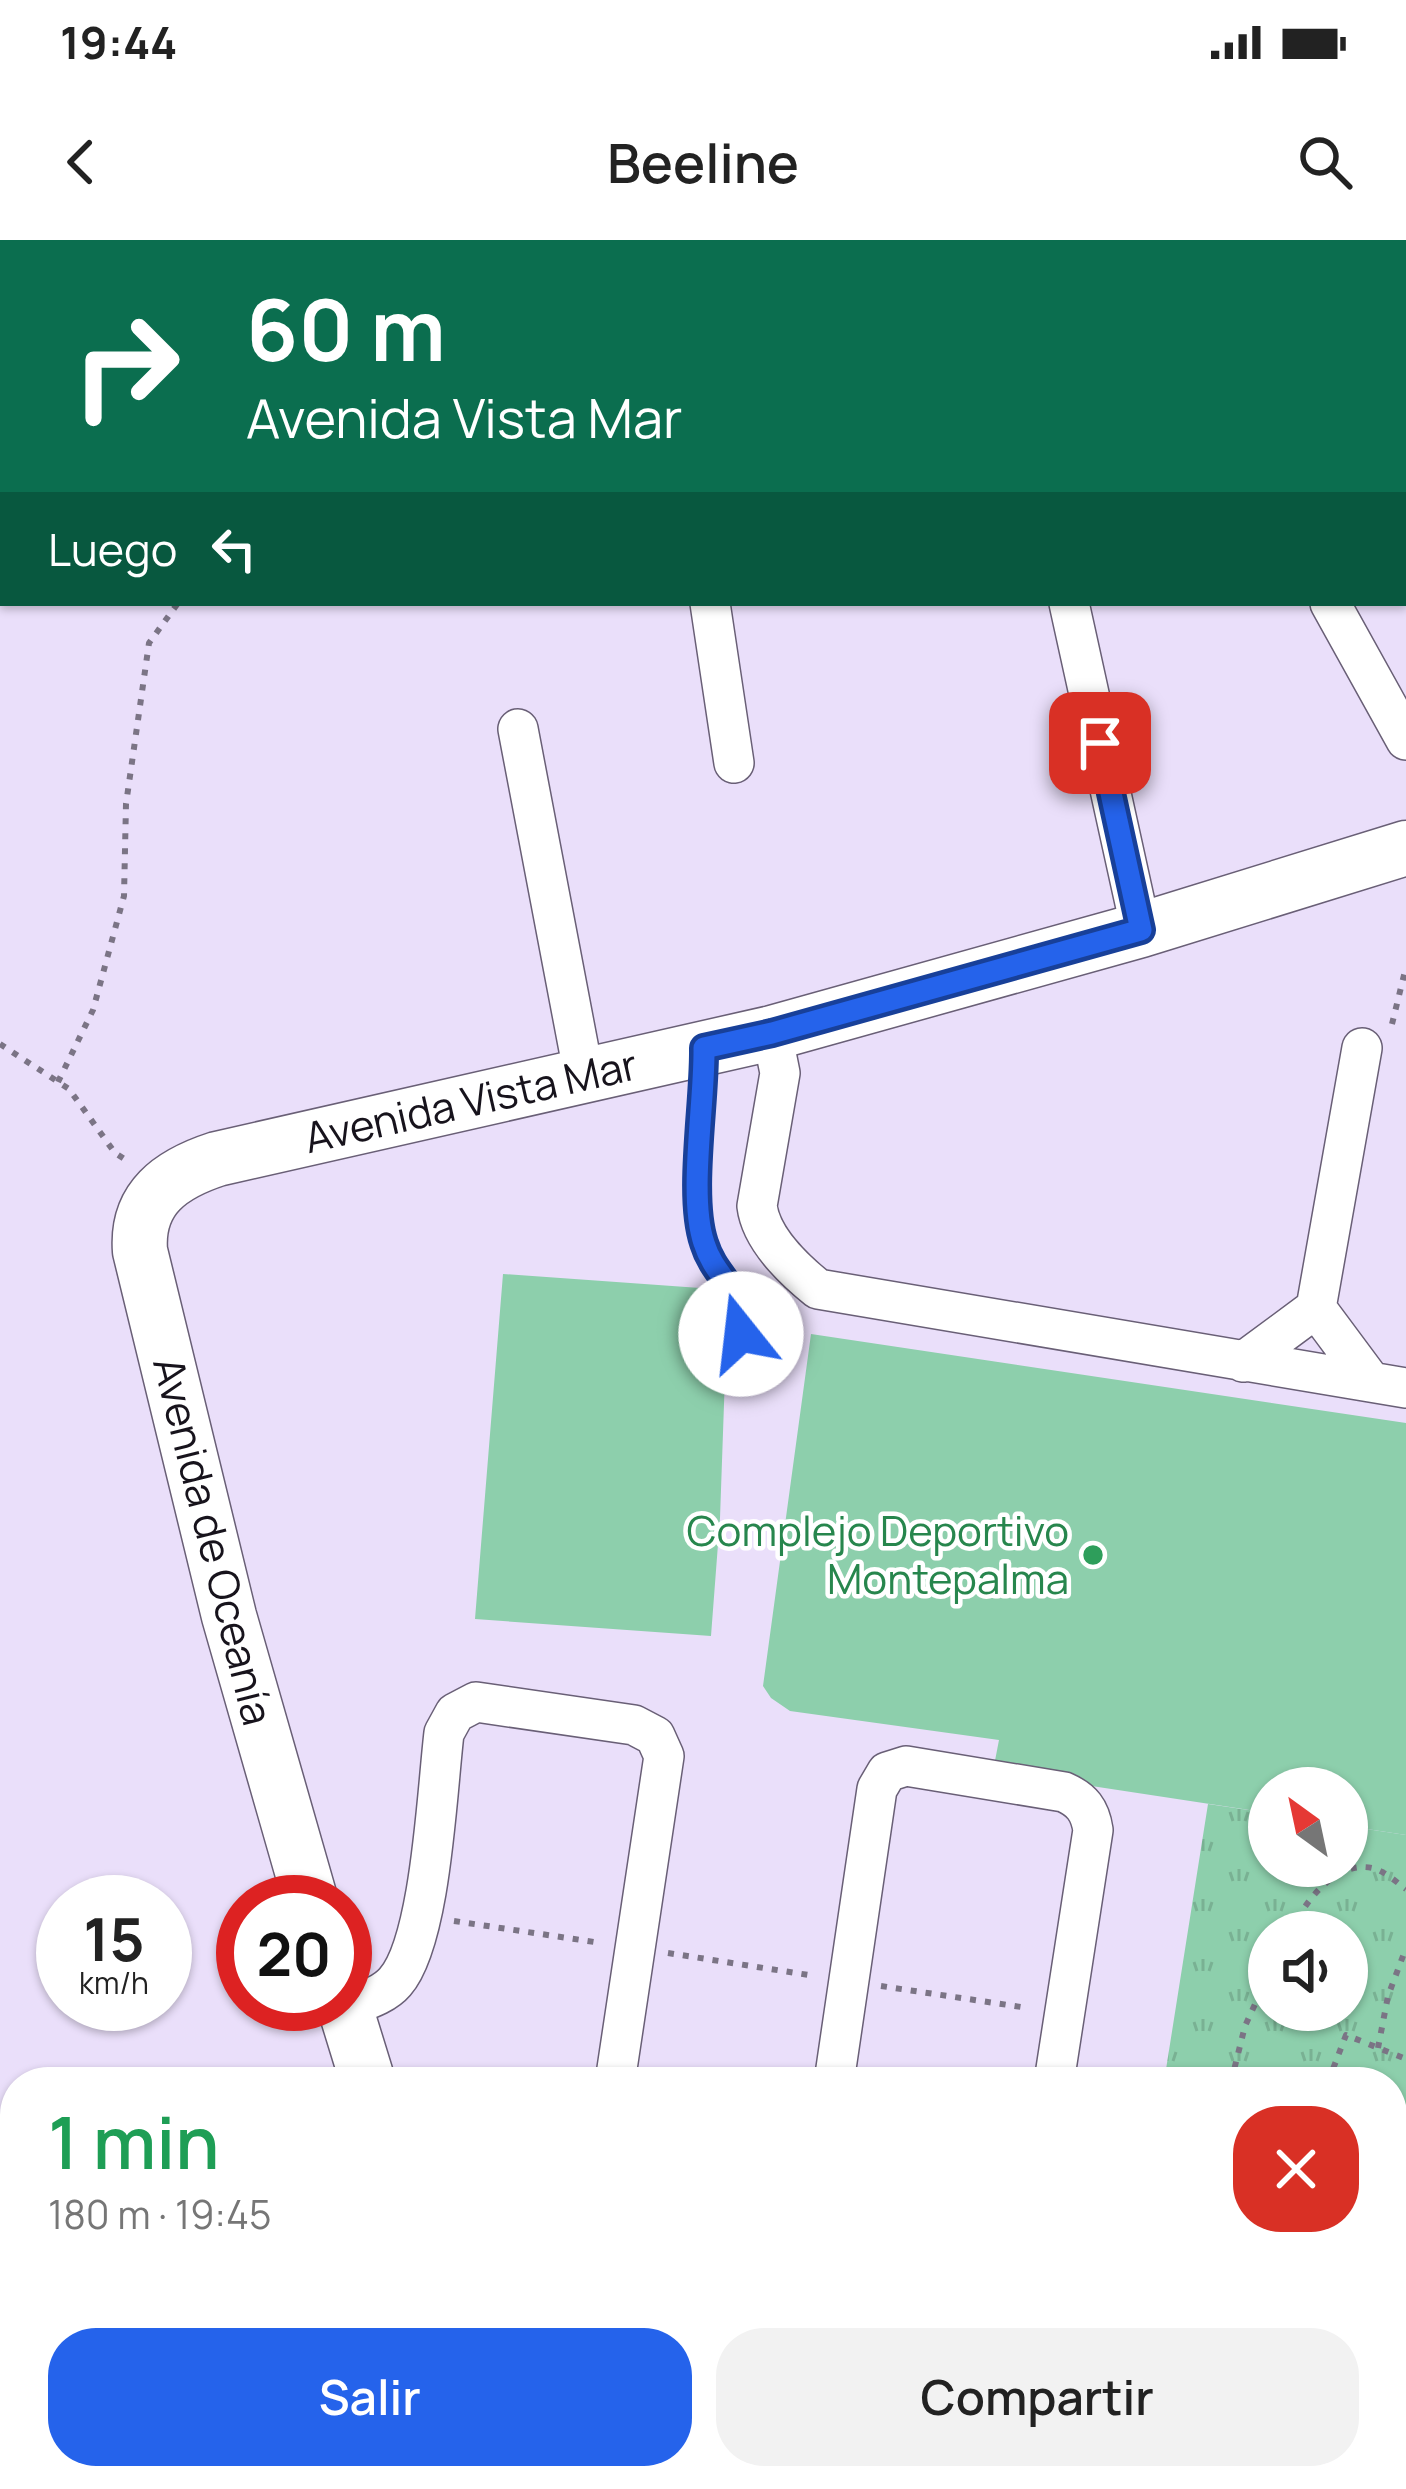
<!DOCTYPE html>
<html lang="es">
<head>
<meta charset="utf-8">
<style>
  :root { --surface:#fff; --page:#f2f2f2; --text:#222; --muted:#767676; --accent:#2563eb }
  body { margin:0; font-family:Manrope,sans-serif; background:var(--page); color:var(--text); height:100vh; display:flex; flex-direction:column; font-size:45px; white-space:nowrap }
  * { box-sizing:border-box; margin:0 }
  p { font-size:39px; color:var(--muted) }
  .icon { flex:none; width:66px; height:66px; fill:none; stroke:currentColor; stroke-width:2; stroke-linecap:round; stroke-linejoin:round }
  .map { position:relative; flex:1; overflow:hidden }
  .drawer { position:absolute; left:0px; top:1827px; width:1407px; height:423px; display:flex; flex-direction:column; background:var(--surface); border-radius:48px 48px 0 0; box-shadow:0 3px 9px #0004 }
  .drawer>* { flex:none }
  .guide { position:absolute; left:0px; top:0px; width:1407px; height:366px; box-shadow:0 3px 9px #0004; background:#0b6e4f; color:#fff; overflow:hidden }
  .needle { width:78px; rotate:327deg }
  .tools { position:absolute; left:1248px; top:1527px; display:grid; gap:24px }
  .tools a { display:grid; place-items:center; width:120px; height:120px; border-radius:50%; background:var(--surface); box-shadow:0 3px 9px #0004; font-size:60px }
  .speed { position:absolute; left:36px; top:1635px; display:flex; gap:24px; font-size:60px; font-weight:700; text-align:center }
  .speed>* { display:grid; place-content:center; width:156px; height:156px; border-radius:50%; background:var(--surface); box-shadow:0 3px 9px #0004; line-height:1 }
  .speed small { font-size:30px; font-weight:400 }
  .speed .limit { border:18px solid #d22; background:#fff; color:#111 }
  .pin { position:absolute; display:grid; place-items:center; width:102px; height:102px; color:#fff; margin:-51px; border-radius:24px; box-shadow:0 6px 18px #0006 }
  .me { position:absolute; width:132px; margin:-66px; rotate:344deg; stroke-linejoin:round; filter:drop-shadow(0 0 9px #0008) }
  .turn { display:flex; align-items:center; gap:42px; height:252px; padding:0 48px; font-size:54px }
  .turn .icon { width:156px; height:156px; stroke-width:2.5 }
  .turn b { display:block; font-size:84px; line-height:102px }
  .then { display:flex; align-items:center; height:114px; padding:0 48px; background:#0003; gap:24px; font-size:45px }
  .round { display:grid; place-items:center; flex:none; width:126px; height:126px; border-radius:48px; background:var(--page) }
  .head { display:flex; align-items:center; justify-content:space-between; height:204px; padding:0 48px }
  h1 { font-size:72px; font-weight:600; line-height:90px; color:#1e9e55 }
  .action { display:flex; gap:24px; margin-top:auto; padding:24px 48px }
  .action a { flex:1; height:138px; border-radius:48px; background:var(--accent); color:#fff; font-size:48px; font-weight:600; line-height:138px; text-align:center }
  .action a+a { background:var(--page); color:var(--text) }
  .status { display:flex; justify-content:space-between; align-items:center; height:84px; padding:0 60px; background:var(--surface); direction:ltr }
  .status svg { height:33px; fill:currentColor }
  header { display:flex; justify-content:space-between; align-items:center; height:156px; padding:0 48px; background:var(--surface); font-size:54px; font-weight:600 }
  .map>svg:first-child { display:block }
</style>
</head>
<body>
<div class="status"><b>19:44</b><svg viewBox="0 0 49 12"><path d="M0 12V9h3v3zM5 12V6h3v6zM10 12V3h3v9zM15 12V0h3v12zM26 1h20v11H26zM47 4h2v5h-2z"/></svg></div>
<header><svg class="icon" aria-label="back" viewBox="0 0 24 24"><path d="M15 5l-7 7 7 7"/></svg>Beeline<svg class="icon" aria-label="search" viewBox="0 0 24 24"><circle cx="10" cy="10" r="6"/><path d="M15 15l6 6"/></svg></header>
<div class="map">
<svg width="1406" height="2249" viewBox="0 0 1406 2249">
  <defs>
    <pattern id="park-tufts" width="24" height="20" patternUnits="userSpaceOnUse" patternTransform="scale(3)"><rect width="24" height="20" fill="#8dcfac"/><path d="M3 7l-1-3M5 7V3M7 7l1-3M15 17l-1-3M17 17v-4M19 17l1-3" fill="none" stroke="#79b193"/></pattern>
  </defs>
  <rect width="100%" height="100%" fill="#eadffa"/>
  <path fill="#8dcfac" d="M503,1034L728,1050L720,1278L711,1396L475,1379Z
    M811,1094L1406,1183V1595L1347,1586V1548H1269V1573L993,1531L999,1500L790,1471L771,1458L763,1446Z
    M1392,2213L1406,2215V2249H774L769,2235H1392Z"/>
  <path fill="url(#park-tufts)" fill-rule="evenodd" d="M1208,1564L1269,1573V1626H1347V1586L1406,1595V2133L1392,2131V1842H1164ZM1269,1692H1347V1770H1269Z"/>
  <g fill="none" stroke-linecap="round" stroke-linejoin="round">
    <path stroke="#6cb7e5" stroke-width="10" d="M172,2249L181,2235"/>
    <g stroke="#695f76" stroke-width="24">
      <path id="lane" d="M704,809C705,862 688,957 704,1003C717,1041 747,1049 741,1094"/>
    </g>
    <g stroke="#695f76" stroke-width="42">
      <path id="street" d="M684,0L685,3
        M928,0L929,3
        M1195,0L1197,3
        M1404,141L1406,139
        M710,363L734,523
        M1069,363L1141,690
        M1330,363L1406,500
        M518,489L584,836
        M772,793L780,833L757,966C761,998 793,1029 818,1049L1406,1148
        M1316,1068L1362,808
        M1243,1122L1316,1068L1371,1142
        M345,1768C362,1761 383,1756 395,1742C431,1701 437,1551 444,1493L455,1473L476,1462L634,1485L655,1496L664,1516L615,1842
        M834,1842L877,1549L887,1532L906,1526L1064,1552C1082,1560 1090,1570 1093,1590L1054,1842
        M1392,2175L1406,2177
        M747,2235L752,2249"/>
    </g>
    <g stroke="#695f76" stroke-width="57">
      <g id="secondary">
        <path id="s1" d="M311,1662L229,1376L140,1011C136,958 171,934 217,919L772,793L1141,690L1406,608"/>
        <path d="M344,1764L368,1842"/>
        <path d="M497,2235L502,2249"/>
      </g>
    </g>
    <path stroke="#7b7485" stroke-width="6" stroke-dasharray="6 9" stroke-linecap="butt" d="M1392,784L1406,727
      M0,804L69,849L115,913L126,920
      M58,842L93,770L124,656L126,564L149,403L178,363
      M454,1681L601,1703
      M1290,1692C1304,1664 1334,1620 1372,1628C1385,1631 1396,1642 1406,1649
      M668,1713L815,1736
      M881,1746L1028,1768
      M1378,1808L1388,1756L1406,1708
      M1231,1842L1245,1786L1269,1734
      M1293,1842H1313
      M1328,1842L1346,1795L1406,1819
      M1392,1930L1406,1897
      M1392,1934L1406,1957"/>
    <use href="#lane" stroke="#fff" stroke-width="21"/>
    <use href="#street" stroke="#fff" stroke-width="39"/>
    <use href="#secondary" stroke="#fff" stroke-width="54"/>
  </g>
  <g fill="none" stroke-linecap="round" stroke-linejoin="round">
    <g stroke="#184099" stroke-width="30">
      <path id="route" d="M741,1094C747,1049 716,1042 704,1003C688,956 705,862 704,808L772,793L1141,690L1100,503"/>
    </g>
    <use href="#route" stroke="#2563eb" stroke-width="21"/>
  </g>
  <circle fill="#2e9e5b" stroke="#fff" stroke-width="4.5" cx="1093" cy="1315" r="12"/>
  <g text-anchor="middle" stroke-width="9" stroke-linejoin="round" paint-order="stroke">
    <g font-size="42" fill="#17131c" stroke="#fff">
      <text dy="15" stroke="none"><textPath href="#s1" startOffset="1065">Avenida Vista Mar</textPath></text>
      <text transform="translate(213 1301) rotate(76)" y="15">Avenida de Oceanía</text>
    </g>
    <g font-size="42" fill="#27864d" stroke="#fff" text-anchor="end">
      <text x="1069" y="1306">Complejo Deportivo<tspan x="1069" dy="48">Montepalma</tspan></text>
    </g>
  </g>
</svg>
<div class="tools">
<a><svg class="needle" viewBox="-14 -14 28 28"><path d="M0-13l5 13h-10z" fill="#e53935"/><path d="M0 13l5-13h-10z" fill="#767676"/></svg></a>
<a><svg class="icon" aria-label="sound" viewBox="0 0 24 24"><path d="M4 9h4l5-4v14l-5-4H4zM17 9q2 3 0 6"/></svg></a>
</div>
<div class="speed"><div>15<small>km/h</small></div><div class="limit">20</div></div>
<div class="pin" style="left:1100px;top:503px;background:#d93025"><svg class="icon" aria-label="arrive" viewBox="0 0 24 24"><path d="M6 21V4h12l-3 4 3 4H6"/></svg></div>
<svg class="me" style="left:741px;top:1094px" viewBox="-20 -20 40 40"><circle r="19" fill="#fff"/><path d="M0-13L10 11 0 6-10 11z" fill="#2563eb"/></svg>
<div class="guide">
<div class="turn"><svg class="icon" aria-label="right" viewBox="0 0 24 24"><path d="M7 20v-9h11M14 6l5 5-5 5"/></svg><div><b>60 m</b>Avenida Vista Mar</div></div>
<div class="then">Luego<svg class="icon" aria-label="left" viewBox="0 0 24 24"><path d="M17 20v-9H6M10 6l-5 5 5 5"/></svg></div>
</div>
<section class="drawer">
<div class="head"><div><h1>1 min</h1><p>180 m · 19:45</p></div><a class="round" style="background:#d93025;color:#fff"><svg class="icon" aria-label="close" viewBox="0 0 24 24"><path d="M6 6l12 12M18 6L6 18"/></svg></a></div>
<div class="action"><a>Salir</a><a>Compartir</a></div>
</section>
</div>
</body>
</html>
